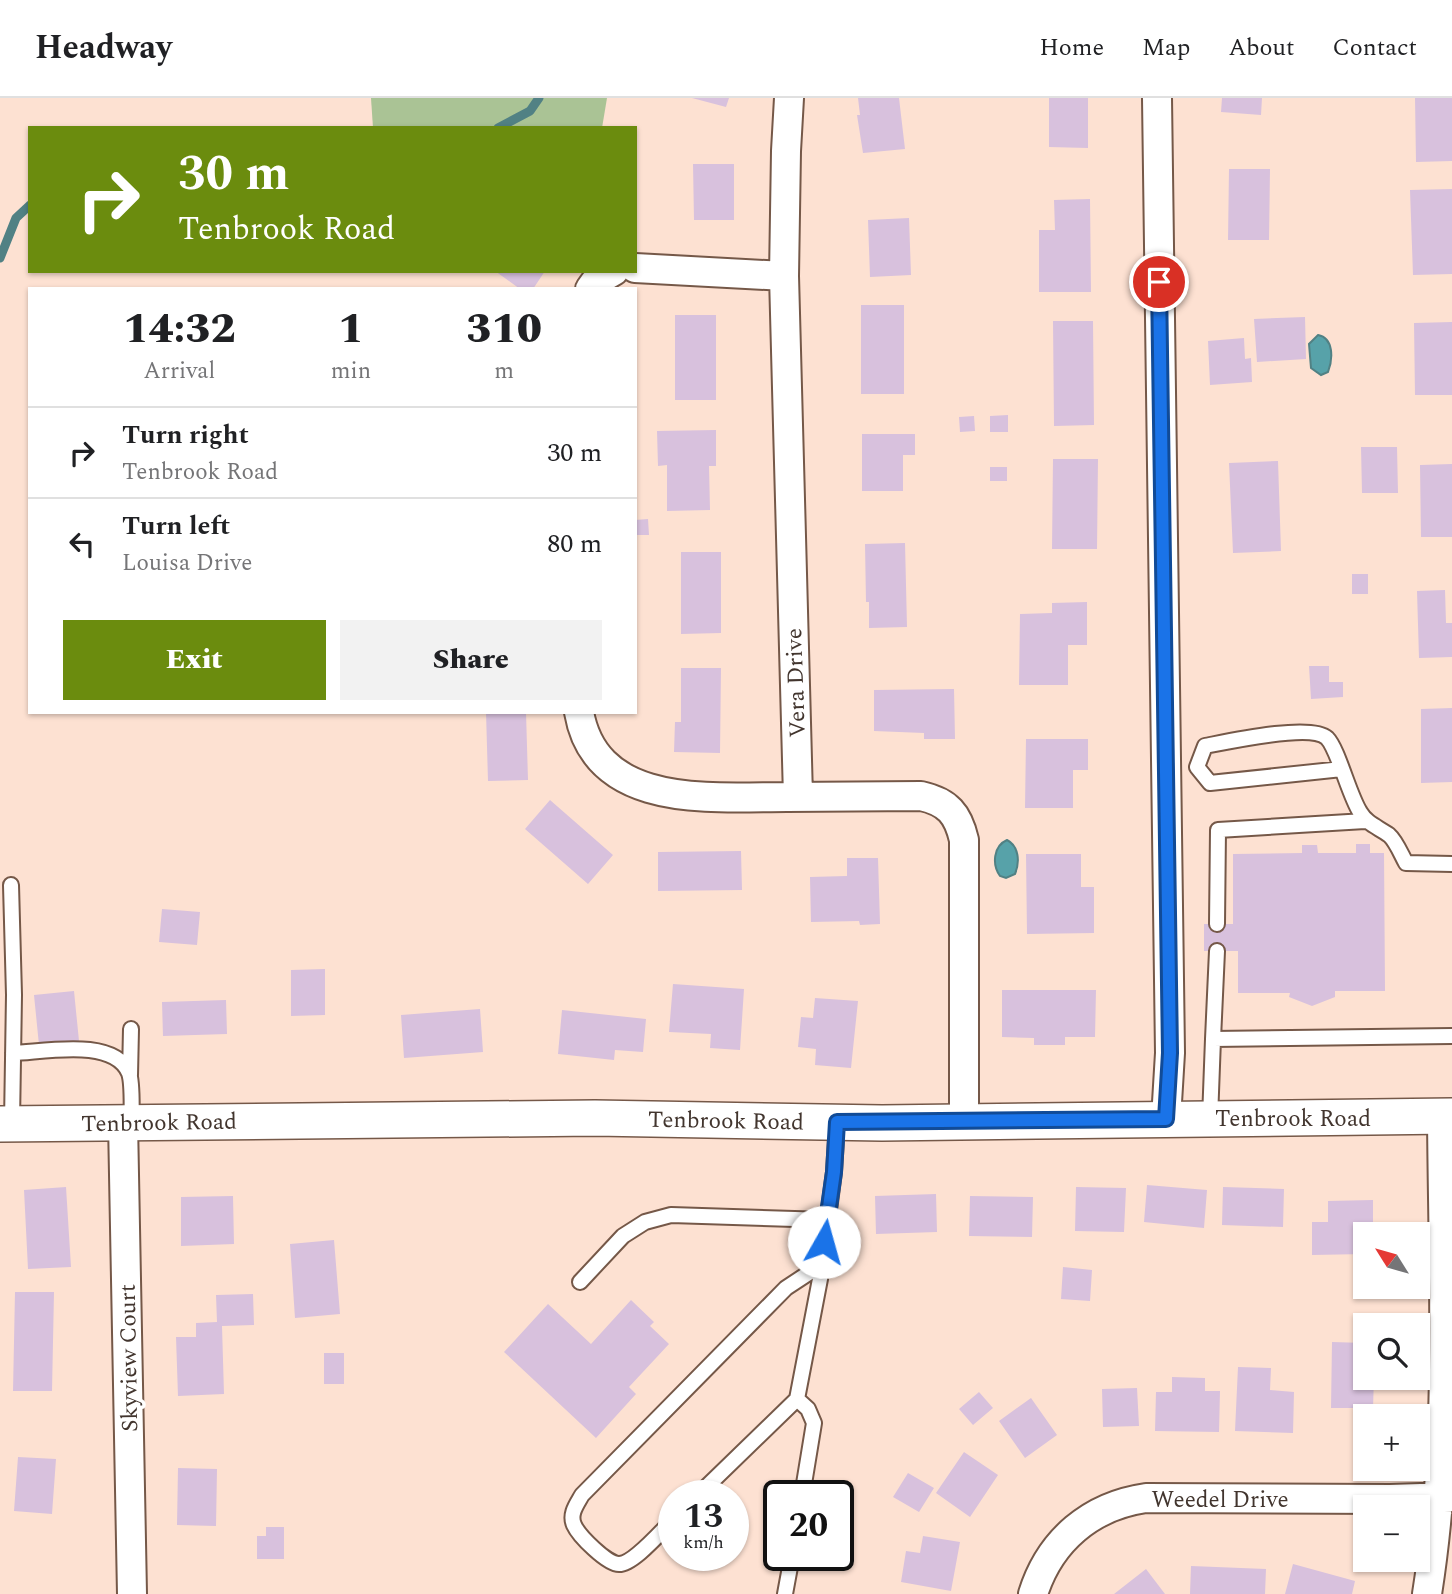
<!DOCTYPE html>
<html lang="en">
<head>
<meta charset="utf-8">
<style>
  :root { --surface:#fff; --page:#f2f2f2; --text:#202124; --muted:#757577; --line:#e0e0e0; --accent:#6b8c0e }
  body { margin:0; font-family:Spectral,serif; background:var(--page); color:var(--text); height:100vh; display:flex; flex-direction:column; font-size:26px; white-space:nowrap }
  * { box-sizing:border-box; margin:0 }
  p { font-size:23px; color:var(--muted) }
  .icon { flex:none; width:38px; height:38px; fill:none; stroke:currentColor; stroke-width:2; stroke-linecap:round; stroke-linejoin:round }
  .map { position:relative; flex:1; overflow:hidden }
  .drawer { position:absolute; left:28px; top:189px; width:609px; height:427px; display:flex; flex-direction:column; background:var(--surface); border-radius:0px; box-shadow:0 2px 5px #0004 }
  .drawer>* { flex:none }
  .banner { position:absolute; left:28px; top:28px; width:609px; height:147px; border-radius:0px; box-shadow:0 2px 5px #0004; background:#6b8c0e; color:#fff; overflow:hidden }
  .needle { width:46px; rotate:307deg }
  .controls { position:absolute; left:1353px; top:1124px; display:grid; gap:14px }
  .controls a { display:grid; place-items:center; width:77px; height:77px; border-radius:0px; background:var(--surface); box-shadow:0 2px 5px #0004; font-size:35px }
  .speed { position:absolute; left:658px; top:1382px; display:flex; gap:14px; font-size:35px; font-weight:700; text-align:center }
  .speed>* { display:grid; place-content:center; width:91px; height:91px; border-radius:50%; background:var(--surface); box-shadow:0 2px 5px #0004; line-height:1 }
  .speed small { font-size:18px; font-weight:400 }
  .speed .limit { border:4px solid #111; border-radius:10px; background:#fff; color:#111 }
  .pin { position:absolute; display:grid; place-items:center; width:60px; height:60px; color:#fff; margin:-30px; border:4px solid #fff; border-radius:50%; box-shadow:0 2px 7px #0007 }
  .me { position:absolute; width:77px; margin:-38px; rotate:7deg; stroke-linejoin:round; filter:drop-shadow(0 0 5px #0008) }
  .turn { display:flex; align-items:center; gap:24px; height:147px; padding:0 35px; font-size:32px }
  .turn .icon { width:91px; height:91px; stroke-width:2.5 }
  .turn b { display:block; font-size:49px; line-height:60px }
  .eta { display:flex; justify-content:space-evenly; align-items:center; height:119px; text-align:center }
  .eta b { font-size:42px; font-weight:800; line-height:49px }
  .cta { display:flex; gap:14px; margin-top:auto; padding:14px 35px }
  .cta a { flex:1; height:80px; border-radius:0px; background:var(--accent); color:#fff; font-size:28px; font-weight:800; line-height:80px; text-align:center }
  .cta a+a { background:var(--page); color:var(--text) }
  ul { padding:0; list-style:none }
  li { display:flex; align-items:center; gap:21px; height:91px; padding:0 35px; border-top:2px solid var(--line) }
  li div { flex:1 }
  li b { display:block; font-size:26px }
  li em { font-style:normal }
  header { display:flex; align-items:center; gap:42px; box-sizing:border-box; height:98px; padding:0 35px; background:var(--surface); border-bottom:2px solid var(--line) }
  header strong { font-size:33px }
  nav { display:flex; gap:38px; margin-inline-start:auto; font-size:24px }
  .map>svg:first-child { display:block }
</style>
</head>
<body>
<header>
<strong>Headway</strong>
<nav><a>Home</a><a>Map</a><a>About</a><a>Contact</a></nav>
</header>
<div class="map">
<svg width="1452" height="1496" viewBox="0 0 1452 1496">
  <rect width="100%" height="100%" fill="#fde1d2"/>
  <path fill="#aac395" d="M371,0H607L602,30H373Z"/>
  <path fill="#57a2a9" stroke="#518184" stroke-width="2" d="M1318,237C1334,240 1333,261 1328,274L1321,277L1311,270L1309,246Z
    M1007,742C1019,748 1020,764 1015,776L1006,780L1000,778C992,767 993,748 1007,742Z"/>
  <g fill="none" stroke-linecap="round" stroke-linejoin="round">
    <path stroke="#518184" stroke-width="9" d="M498,30L530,13L539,0
      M0,160L16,120L30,107"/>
  </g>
  <path fill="#d8c1dd" d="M692,0H729L726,9Z
    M858,0H899L905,51L863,55L857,17H860Z
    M1049,0H1088V50L1049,49Z
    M1222,0H1262L1261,17L1221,14Z
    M1415,0H1452V63L1416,64Z
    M693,66H734V122H694Z
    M1229,71H1270L1269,142H1228Z
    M1452,91V176L1413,177L1410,92Z
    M1090,101L1091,194H1039V132H1055L1054,102Z
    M909,120L911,177L870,179L868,122Z
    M495,173H545L533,191H520Z
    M861,207H904V296H861Z
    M675,217H716V302H675Z
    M1305,219L1306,261L1257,264L1254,221Z
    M1053,223H1093L1094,327L1054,328Z
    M1452,224V297H1415L1414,225Z
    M1244,240L1245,261L1251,260L1252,284L1210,287L1208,243Z
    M1008,317V334H990V318Z
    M974,318L975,333L960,334L959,319Z
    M716,332V368H709L710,412L667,413V367L658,368L657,333Z
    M862,336H915V357H903V393H862Z
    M1361,349H1397L1398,395H1362Z
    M1053,361H1098L1097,451H1052Z
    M1278,363L1281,453L1233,455L1229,365Z
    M1452,366V439H1421L1420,367Z
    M990,369H1007V383H990Z
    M648,421L649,437H636L635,422Z
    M905,445L907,529L869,530V504H866L865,446Z
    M681,454H721V535L681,536Z
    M1352,476H1368V496H1352Z
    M1445,492L1446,525H1452V559L1419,560L1417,493Z
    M1087,504V547H1068V587H1019L1020,516L1052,515V505Z
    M1309,568H1329V584H1343V599L1311,601Z
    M681,570H721L720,655L674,654L675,624H681Z
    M954,591L955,641H924V635L874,633V592Z
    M1452,610V684L1421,685V611Z
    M486,614H526L528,682L488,683Z
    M1026,641H1088V672H1073V710H1025Z
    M550,702L613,757L588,786L525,731Z
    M1356,746H1370V755H1384L1385,893H1335V899L1312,908L1289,899L1290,895H1238V853H1204V826H1233V756L1302,755V747H1317L1318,755H1356Z
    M741,753L742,792L658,793V754Z
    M1026,756H1081V789H1094V835L1027,836Z
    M847,760H878L880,826L860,827L859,823L811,824L810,779L847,778Z
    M162,811L200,814L197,847L159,844Z
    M325,871V917L291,918V872Z
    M673,886L744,891L740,952L710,950L711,936L669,934Z
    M1002,892H1096L1095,939H1065V947H1034V940L1002,939Z
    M74,893L79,943L39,947L34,897Z
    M815,900L858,903L851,970L815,967L816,951L798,949L801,919L813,920Z
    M226,902L227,936L163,938L162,904Z
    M480,911L483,954L404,960L401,917Z
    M562,912L646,921L643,954L615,952L614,962L558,956Z
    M1147,1087L1207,1092L1204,1130L1144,1124Z
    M66,1089L71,1169L28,1171L24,1092Z
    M1076,1089L1126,1090L1124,1134L1075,1133Z
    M1223,1089L1284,1091L1283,1129L1222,1127Z
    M936,1096L937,1134L876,1136L875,1098Z
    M233,1098L234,1146L181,1148V1099Z
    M970,1098L1033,1099L1032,1139L969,1138Z
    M1373,1102V1136H1365V1156L1312,1157V1124H1328V1103Z
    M334,1142L340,1216L295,1220L290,1146Z
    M1063,1169L1092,1172L1090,1203L1061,1201Z
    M15,1194H54L52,1293H13Z
    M253,1196L254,1227L222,1228L224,1296L178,1298L176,1239H196V1225L217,1224L216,1197Z
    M631,1202L654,1224L650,1228L669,1246L629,1289L636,1296L596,1340L504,1254L548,1206L591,1246Z
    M1332,1244L1365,1245V1279H1374L1373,1310H1331Z
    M324,1255H344V1286H324Z
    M1238,1269L1271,1270L1270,1292L1294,1294L1293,1335L1235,1333Z
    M1172,1279L1205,1280V1293H1220L1219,1334L1155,1333L1156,1294H1172Z
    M1137,1290L1139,1328L1103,1329L1102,1291Z
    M979,1294L993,1310L973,1327L959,1311Z
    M1031,1300L1057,1337L1025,1360L999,1323Z
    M964,1354L998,1377L970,1419L936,1395Z
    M18,1359L56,1361L52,1416L14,1413Z
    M178,1370L217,1371L216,1428L177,1427Z
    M908,1375L934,1390L919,1414L893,1399Z
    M266,1429H284V1461H257V1438H266Z
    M923,1438L960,1444L951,1493L901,1484L906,1453L920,1455Z
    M1293,1466L1355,1483L1352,1496H1285Z
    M1191,1468L1266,1471L1265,1496H1190Z
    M1146,1471L1165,1496H1114Z"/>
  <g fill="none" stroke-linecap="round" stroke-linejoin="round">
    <g stroke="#755848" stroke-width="18">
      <path id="service" d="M1342,671L1210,685L1197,669L1205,648C1226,644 1311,625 1327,640C1338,651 1349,697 1360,714C1367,726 1378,729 1389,737C1396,743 1401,756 1406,765L1452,766
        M11,787L14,897L12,1025
        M1217,826L1218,732L1365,723
        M1213,941L1217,853
        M13,955C44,954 114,939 129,975C133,986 131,1011 132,1024
        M130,977L131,931
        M1210,1021L1213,941L1452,938
        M580,1184L623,1138L645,1124L671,1117L827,1122
        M697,1398L797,1301
        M802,1398L814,1325L808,1311L797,1301L820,1181L834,1074L837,1025
        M674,1421C662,1432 634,1466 619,1466C607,1466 579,1438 574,1427C569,1416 577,1406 582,1397L786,1190L821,1167
        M785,1496L792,1458"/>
    </g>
    <g stroke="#755848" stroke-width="32">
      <path id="minor" d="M789,0L786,53L784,178L798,699
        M1157,0L1170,955L1166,1021
        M635,170L784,178
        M590,191L595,184L614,173
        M579,614C596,712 712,699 787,699C831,699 876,698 921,698C948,704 958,716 964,742V1023
        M123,1024L132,1496
        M1033,1496C1050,1442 1091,1408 1146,1400L1390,1401L1452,1399
        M1427,1496C1452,1339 1443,1177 1442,1018"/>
    </g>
    <g stroke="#755848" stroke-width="38">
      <path id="tertiary" d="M0,1026L595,1020L882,1025L1452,1018"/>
    </g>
    <use href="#service" stroke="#fff" stroke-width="14"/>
    <use href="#minor" stroke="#fff" stroke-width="28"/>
    <use href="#tertiary" stroke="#fff" stroke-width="35"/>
  </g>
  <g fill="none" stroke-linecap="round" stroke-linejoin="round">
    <g stroke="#114b97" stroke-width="18">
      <path id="route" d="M824,1144L834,1074L837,1024L1166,1021L1170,955L1159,184"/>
    </g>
    <use href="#route" stroke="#1a73e8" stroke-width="12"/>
  </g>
  <g text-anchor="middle" stroke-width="7" stroke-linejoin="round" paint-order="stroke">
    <g font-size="23" fill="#42352e" stroke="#fff">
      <text transform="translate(795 585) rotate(-92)" y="8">Vera Drive</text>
      <text x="1293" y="1028">Tenbrook Road</text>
      <text transform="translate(726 1022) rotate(1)" y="8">Tenbrook Road</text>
      <text transform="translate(159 1024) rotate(-1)" y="8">Tenbrook Road</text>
      <text transform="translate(128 1260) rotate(-91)" y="8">Skyview Court</text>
      <text x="1220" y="1409">Weedel Drive</text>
    </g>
  </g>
</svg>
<div class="controls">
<a><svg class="needle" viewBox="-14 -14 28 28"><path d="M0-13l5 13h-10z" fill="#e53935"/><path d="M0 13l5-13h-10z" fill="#757577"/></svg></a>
<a><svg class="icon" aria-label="search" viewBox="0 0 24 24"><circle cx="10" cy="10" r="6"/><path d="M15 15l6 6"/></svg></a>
<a>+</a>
<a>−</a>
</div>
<div class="speed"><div>13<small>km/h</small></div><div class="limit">20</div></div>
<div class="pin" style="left:1159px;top:184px;background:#d93025"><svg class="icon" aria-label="arrive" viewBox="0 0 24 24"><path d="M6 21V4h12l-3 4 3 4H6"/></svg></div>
<svg class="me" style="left:824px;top:1144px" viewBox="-20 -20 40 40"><circle r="19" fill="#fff"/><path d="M0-13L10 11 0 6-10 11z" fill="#1a73e8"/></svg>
<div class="banner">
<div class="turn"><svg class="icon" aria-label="right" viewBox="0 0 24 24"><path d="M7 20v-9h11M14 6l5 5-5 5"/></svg><div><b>30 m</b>Tenbrook Road</div></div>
</div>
<section class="drawer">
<div class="eta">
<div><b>14:32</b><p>Arrival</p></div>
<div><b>1</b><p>min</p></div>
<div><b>310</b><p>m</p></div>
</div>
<ul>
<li><svg class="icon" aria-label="right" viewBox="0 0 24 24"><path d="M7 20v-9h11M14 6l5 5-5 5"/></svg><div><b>Turn right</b><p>Tenbrook Road</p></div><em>30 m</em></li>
<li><svg class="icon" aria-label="left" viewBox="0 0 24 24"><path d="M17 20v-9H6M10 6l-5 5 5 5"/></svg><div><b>Turn left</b><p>Louisa Drive</p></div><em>80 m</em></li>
</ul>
<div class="cta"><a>Exit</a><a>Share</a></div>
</section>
</div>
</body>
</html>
